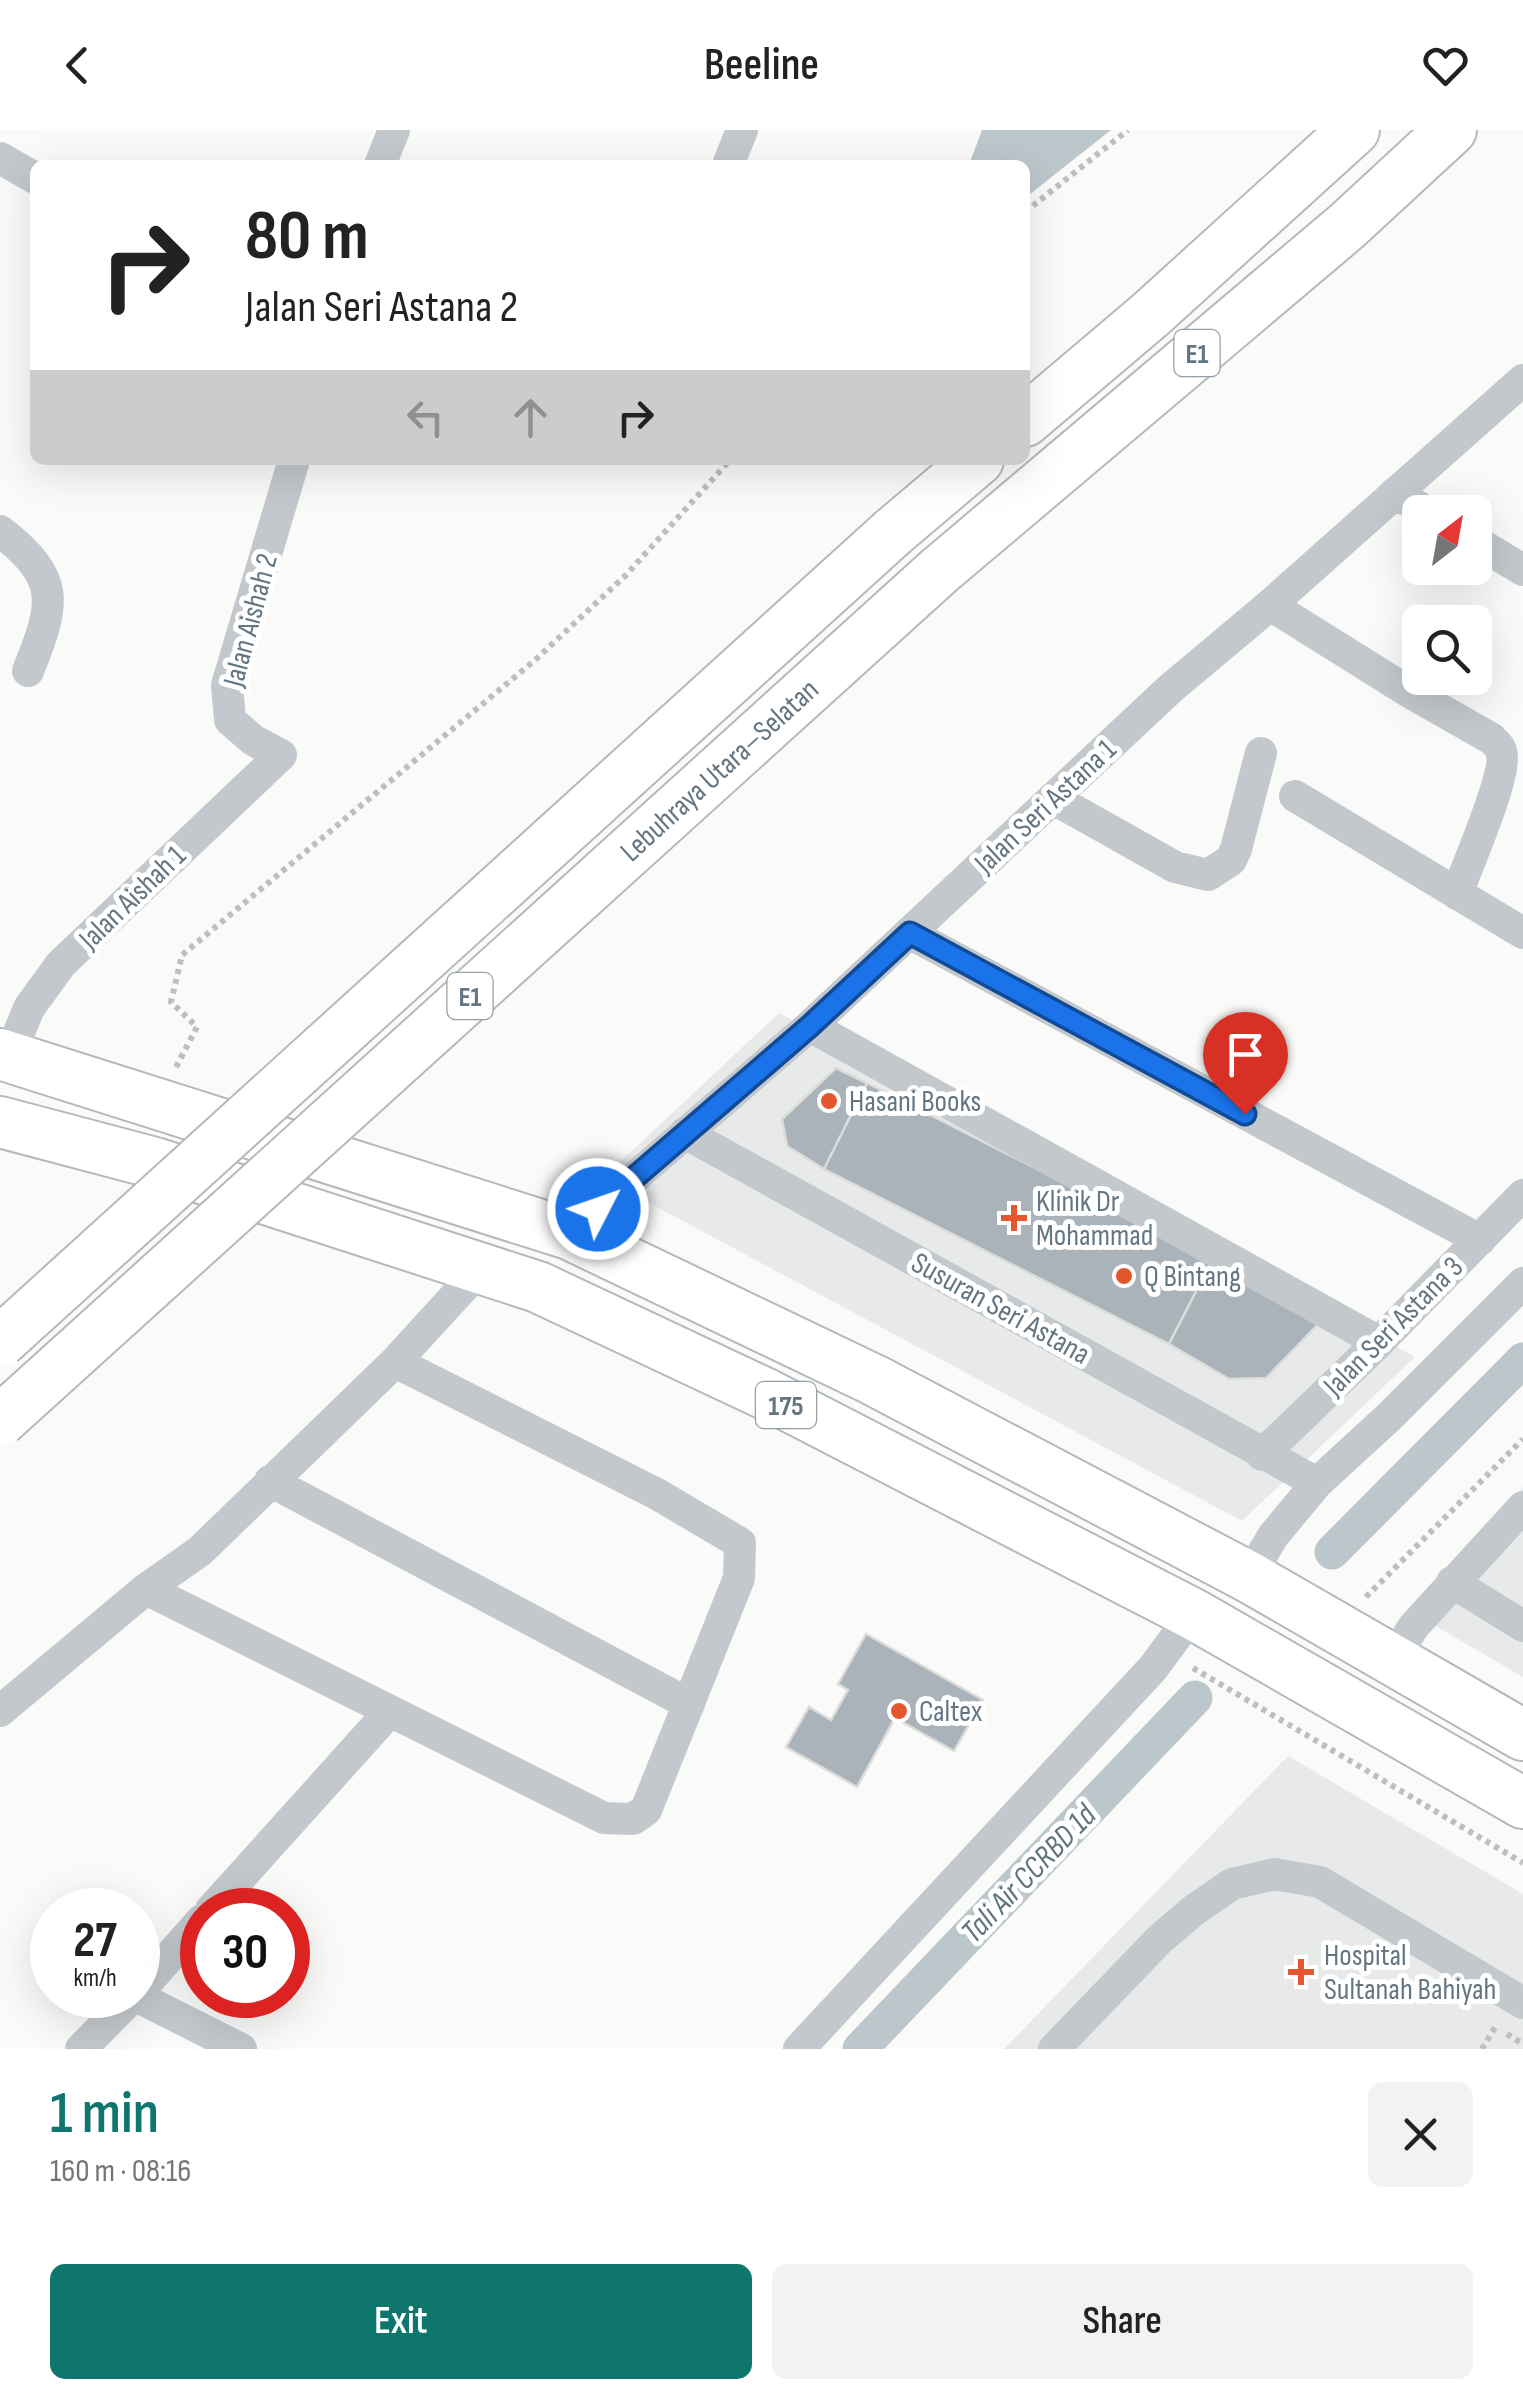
<!DOCTYPE html>
<html lang="en">
<head>
<meta charset="utf-8">
<style>
  :root { --surface:#fff; --page:#f2f2f2; --text:#222; --muted:#767676; --accent:#0f766e }
  body { margin:0; font-family:"Sofia Sans Condensed",sans-serif; background:var(--page); color:var(--text); height:100vh; display:flex; flex-direction:column; font-size:38px; white-space:nowrap }
  * { box-sizing:border-box; margin:0 }
  p { font-size:32px; color:var(--muted) }
  .icon { flex:none; width:55px; height:55px; fill:none; stroke:currentColor; stroke-width:2; stroke-linecap:round; stroke-linejoin:round }
  .map { position:relative; height:1919px; overflow:hidden }
  .side { display:flex; flex-direction:column; background:var(--surface); flex:1 }
  .side>* { flex:none }
  .guide { position:absolute; left:30px; top:30px; width:1000px; height:305px; border-radius:15px; box-shadow:0 10px 40px #0002; background:#fff; color:var(--text); overflow:hidden }
  .needle { width:65px; rotate:31deg }
  .tools { position:absolute; left:1402px; top:365px; display:grid; gap:20px }
  .tools a { display:grid; place-items:center; width:90px; height:90px; border-radius:15px; background:var(--surface); box-shadow:0 10px 40px #0002; font-size:50px }
  .speed { position:absolute; left:30px; top:1758px; display:flex; gap:20px; font-size:50px; font-weight:700; text-align:center }
  .speed>* { display:grid; place-content:center; width:130px; height:130px; border-radius:50%; background:var(--surface); box-shadow:0 10px 40px #0002; line-height:1 }
  .speed small { font-size:25px; font-weight:400 }
  .speed .limit { border:15px solid #d22; background:#fff; color:#111 }
  .pin { position:absolute; display:grid; place-items:center; width:85px; height:85px; color:#fff; margin:-102px -42px; border-radius:50% 50% 50% 0; rotate:-45deg; box-shadow:0 0 10px #0007 }
  .pin .icon { rotate:45deg }
  .me { position:absolute; width:110px; margin:-55px; rotate:49deg; stroke-linejoin:round; filter:drop-shadow(0 0 8px #0008) }
  .turn { display:flex; align-items:center; gap:35px; height:210px; padding:0 50px; font-size:45px }
  .turn .icon { width:130px; height:130px; stroke-width:2.5 }
  .turn b { display:block; font-size:70px; line-height:85px }
  .lanes { display:flex; align-items:center; height:95px; padding:0 50px; background:#0003; justify-content:center; gap:50px; direction:ltr }
  .lanes .off { opacity:.35 }
  .round { display:grid; place-items:center; flex:none; width:105px; height:105px; border-radius:15px; background:var(--page) }
  .summary { display:flex; align-items:center; justify-content:space-between; height:170px; padding:0 50px }
  h1 { font-size:60px; font-weight:600; line-height:75px; color:var(--accent) }
  .button { display:flex; gap:20px; margin-top:auto; padding:20px 50px }
  .button a { flex:1; height:115px; border-radius:15px; background:var(--accent); color:#fff; font-size:40px; font-weight:600; line-height:115px; text-align:center }
  .button a+a { background:var(--page); color:var(--text) }
  header { display:flex; justify-content:space-between; align-items:center; height:130px; padding:0 50px; background:var(--surface); font-size:45px; font-weight:600 }
  .map>svg:first-child { display:block }
</style>
</head>
<body>
<header><svg class="icon" aria-label="back" viewBox="0 0 24 24"><path d="M15 5l-7 7 7 7"/></svg>Beeline<svg class="icon" aria-label="heart" viewBox="0 0 24 24"><path d="M12 20l-8-8c-3-5 5-10 8-4 3-6 11-1 8 4z"/></svg></header>
<div class="map">
<svg width="1523" height="1919" viewBox="0 0 1523 1919">
  <rect width="100%" height="100%" fill="#fafaf8"/>
  <path fill="#e8e9e9" d="M779,883L1415,1227L1242,1391L603,1048Z
    M1523,1357V1547L1412,1482Z
    M1288,1626L1523,1764V1919H1004Z"/>
  <path fill="#bbc7cb" d="M982,0H1111L1025,68V35H969Z"/>
  <g fill="none" stroke-linecap="round" stroke-linejoin="round">
    <path stroke="#bbc7cb" stroke-width="35" d="M1332,1422L1523,1230
      M860,1919L1195,1568"/>
  </g>
  <path fill="#aab3b9" stroke="#dcdcda" stroke-width="2.5" d="M836,938L867,953L824,1039L787,1016L782,989Z
    M867,953L1213,1128L1169,1214L824,1039Z
    M1213,1128L1327,1185L1266,1248L1229,1249L1169,1214Z
    M866,1504L983,1570L954,1621L895,1588L857,1657L786,1617L809,1577L831,1590L848,1560L838,1554Z"/>
  <g fill="none" stroke-linecap="round" stroke-linejoin="round">
    <g stroke="#b4b9bd" stroke-width="54">
      <path id="highway" d="M1025,291L1150,185L1354,0
        M893,402L978,330
        M939,441L1347,96L1451,0
        M0,924L569,1104L874,1250L1249,1447L1523,1605
        M0,992L155,1033L538,1157L768,1265L1193,1484L1523,1673"/>
    </g>
    <path stroke="#bbbfc2" stroke-width="6" stroke-dasharray="5 5" stroke-linecap="butt" d="M1025,82L1128,0
      M176,937L197,897L171,872L182,825L534,531L626,445L730,330
      M1366,1467L1523,1309
      M1193,1538L1523,1733
      M1507,1904L1523,1914
      M1482,1919L1497,1894"/>
    <path stroke="#c3c8cc" stroke-width="32" d="M0,28L35,48
      M380,35L394,0
      M728,35L742,0
      M1395,363L1427,382
      M0,401C62,449 55,473 28,541
      M1475,411L1523,440
      M1270,475L1406,560L1492,609C1495,613 1500,616 1501,621C1509,642 1466,738 1457,764
      M1295,666L1523,803
      M1054,669L1175,737L1208,745L1231,730L1236,719L1261,623
      M909,803L1480,1110
      M810,896L1379,1212
      M9,927L29,878L61,834L281,625L253,610L230,590L227,555L294,330
      M685,1003L1317,1353
      M569,1104L810,896L1171,558L1270,475L1523,250
      M1262,1325L1379,1212L1523,1065
      M270,1351L689,1574
      M1249,1447L1273,1406L1317,1353L1389,1287L1523,1153
      M1452,1452L1523,1496
      M146,1459L604,1688L633,1689L646,1680L739,1448L740,1413L657,1364L395,1232
      M1392,1530L1414,1496L1523,1377
      M0,1581L146,1459L200,1421L395,1232L482,1137
      M211,1780L390,1581
      M138,1862L202,1790
      M81,1919L134,1865L241,1919
      M799,1919L1153,1538L1193,1484
      M1054,1919L1160,1809L1194,1780L1232,1754L1274,1744L1320,1752L1523,1873"/>
    <use href="#highway" stroke="#fff" stroke-width="50"/>
    <g stroke="#b4b9bd" stroke-width="54" stroke-linecap="butt">
      <g id="highway-bridge">
        <path d="M0,1212L893,402"/>
        <path id="s1" d="M0,1291L939,441"/>
      </g>
    </g>
    <use href="#highway-bridge" stroke="#fff" stroke-width="50"/>
  </g>
  <g fill="none" stroke-linecap="round" stroke-linejoin="round">
    <g stroke="#114b97" stroke-width="25">
      <path id="route" d="M598,1079L810,896L910,803L1245,984"/>
    </g>
    <use href="#route" stroke="#1a73e8" stroke-width="18"/>
  </g>
  <g fill="#e4572e" stroke="#fff" stroke-width="4">
    <circle cx="829" cy="971" r="10"/>
    <path d="M1009 1073h10v10h10v10h-10v10h-10v-10h-10v-10h10z"/>
    <circle cx="1124" cy="1146" r="10"/>
    <circle cx="899" cy="1581" r="10"/>
    <path d="M1296 1827h10v10h10v10h-10v10h-10v-10h-10v-10h10z"/>
  </g>
  <g text-anchor="middle" stroke-width="10" stroke-linejoin="round" paint-order="stroke">
    <g fill="#fff" stroke="#939fa8" stroke-width="2.5">
      <rect x="1174.5" y="200" width="45" height="46" rx="8"/>
      <rect x="447.5" y="843" width="45" height="46" rx="8"/>
      <rect x="756" y="1252" width="60" height="46" rx="8"/>
    </g>
    <g font-size="28" font-weight="bold" fill="#657683">
      <text x="1197" y="233">E1</text>
      <text x="470" y="876">E1</text>
      <text x="786" y="1285">175</text>
    </g>
    <g font-size="30" fill="#657683" stroke="#fff">
      <text transform="translate(250 490) rotate(-75)" y="10">Jalan Aishah 2</text>
      <text dy="10" stroke="none"><textPath href="#s1" startOffset="970">Lebuhraya Utara–Selatan</textPath></text>
      <text transform="translate(1045 676) rotate(-43)" y="10">Jalan Seri Astana 1</text>
      <text transform="translate(132 767) rotate(-44)" y="10">Jalan Aishah 1</text>
      <text transform="translate(1001 1178) rotate(29)" y="10">Susuran Seri Astana</text>
      <text transform="translate(1393 1196) rotate(-45)" y="10">Jalan Seri Astana 3</text>
    </g>
    <g font-size="30" fill="#657683" stroke="#fff" text-anchor="start">
      <text x="849" y="981">Hasani Books</text>
      <text x="1036" y="1081">Klinik Dr<tspan x="1036" dy="34">Mohammad</tspan></text>
      <text x="1144" y="1156">Q Bintang</text>
      <text x="919" y="1591">Caltex</text>
      <text x="1324" y="1835">Hospital<tspan x="1324" dy="34">Sultanah Bahiyah</tspan></text>
    </g>
    <g font-size="32" font-style="italic" fill="#60757c" stroke="#fff">
      <text transform="translate(1028 1743) rotate(-46)" y="11">Tali Air CCRBD 1d</text>
    </g>
  </g>
</svg>
<div class="tools">
<a><svg class="needle" viewBox="-14 -14 28 28"><path d="M0-13l5 13h-10z" fill="#e53935"/><path d="M0 13l5-13h-10z" fill="#767676"/></svg></a>
<a><svg class="icon" aria-label="search" viewBox="0 0 24 24"><circle cx="10" cy="10" r="6"/><path d="M15 15l6 6"/></svg></a>
</div>
<div class="speed"><div>27<small>km/h</small></div><div class="limit">30</div></div>
<div class="pin" style="left:1245px;top:984px;background:#d93025"><svg class="icon" aria-label="arrive" viewBox="0 0 24 24"><path d="M6 21V4h12l-3 4 3 4H6"/></svg></div>
<svg class="me" style="left:598px;top:1079px" viewBox="-20 -20 40 40"><circle r="17" fill="#1a73e8" stroke="#fff" stroke-width="3"/><path d="M0-11L8 9 0 5-8 9z" fill="#fff"/></svg>
<div class="guide">
<div class="turn"><svg class="icon" aria-label="right" viewBox="0 0 24 24"><path d="M7 20v-9h11M14 6l5 5-5 5"/></svg><div><b>80 m</b>Jalan Seri Astana 2</div></div>
<div class="lanes"><svg class="icon off" aria-label="left" viewBox="0 0 24 24"><path d="M17 20v-9H6M10 6l-5 5 5 5"/></svg><svg class="icon off" aria-label="ahead" viewBox="0 0 24 24"><path d="M12 20V5M6 11l6-6 6 6"/></svg><svg class="icon" aria-label="right" viewBox="0 0 24 24"><path d="M7 20v-9h11M14 6l5 5-5 5"/></svg></div>
</div>
</div>
<section class="side">
<div class="summary"><div><h1>1 min</h1><p>160 m · 08:16</p></div><a class="round"><svg class="icon" aria-label="close" viewBox="0 0 24 24"><path d="M6 6l12 12M18 6L6 18"/></svg></a></div>
<div class="button"><a>Exit</a><a>Share</a></div>
</section>
</body>
</html>
